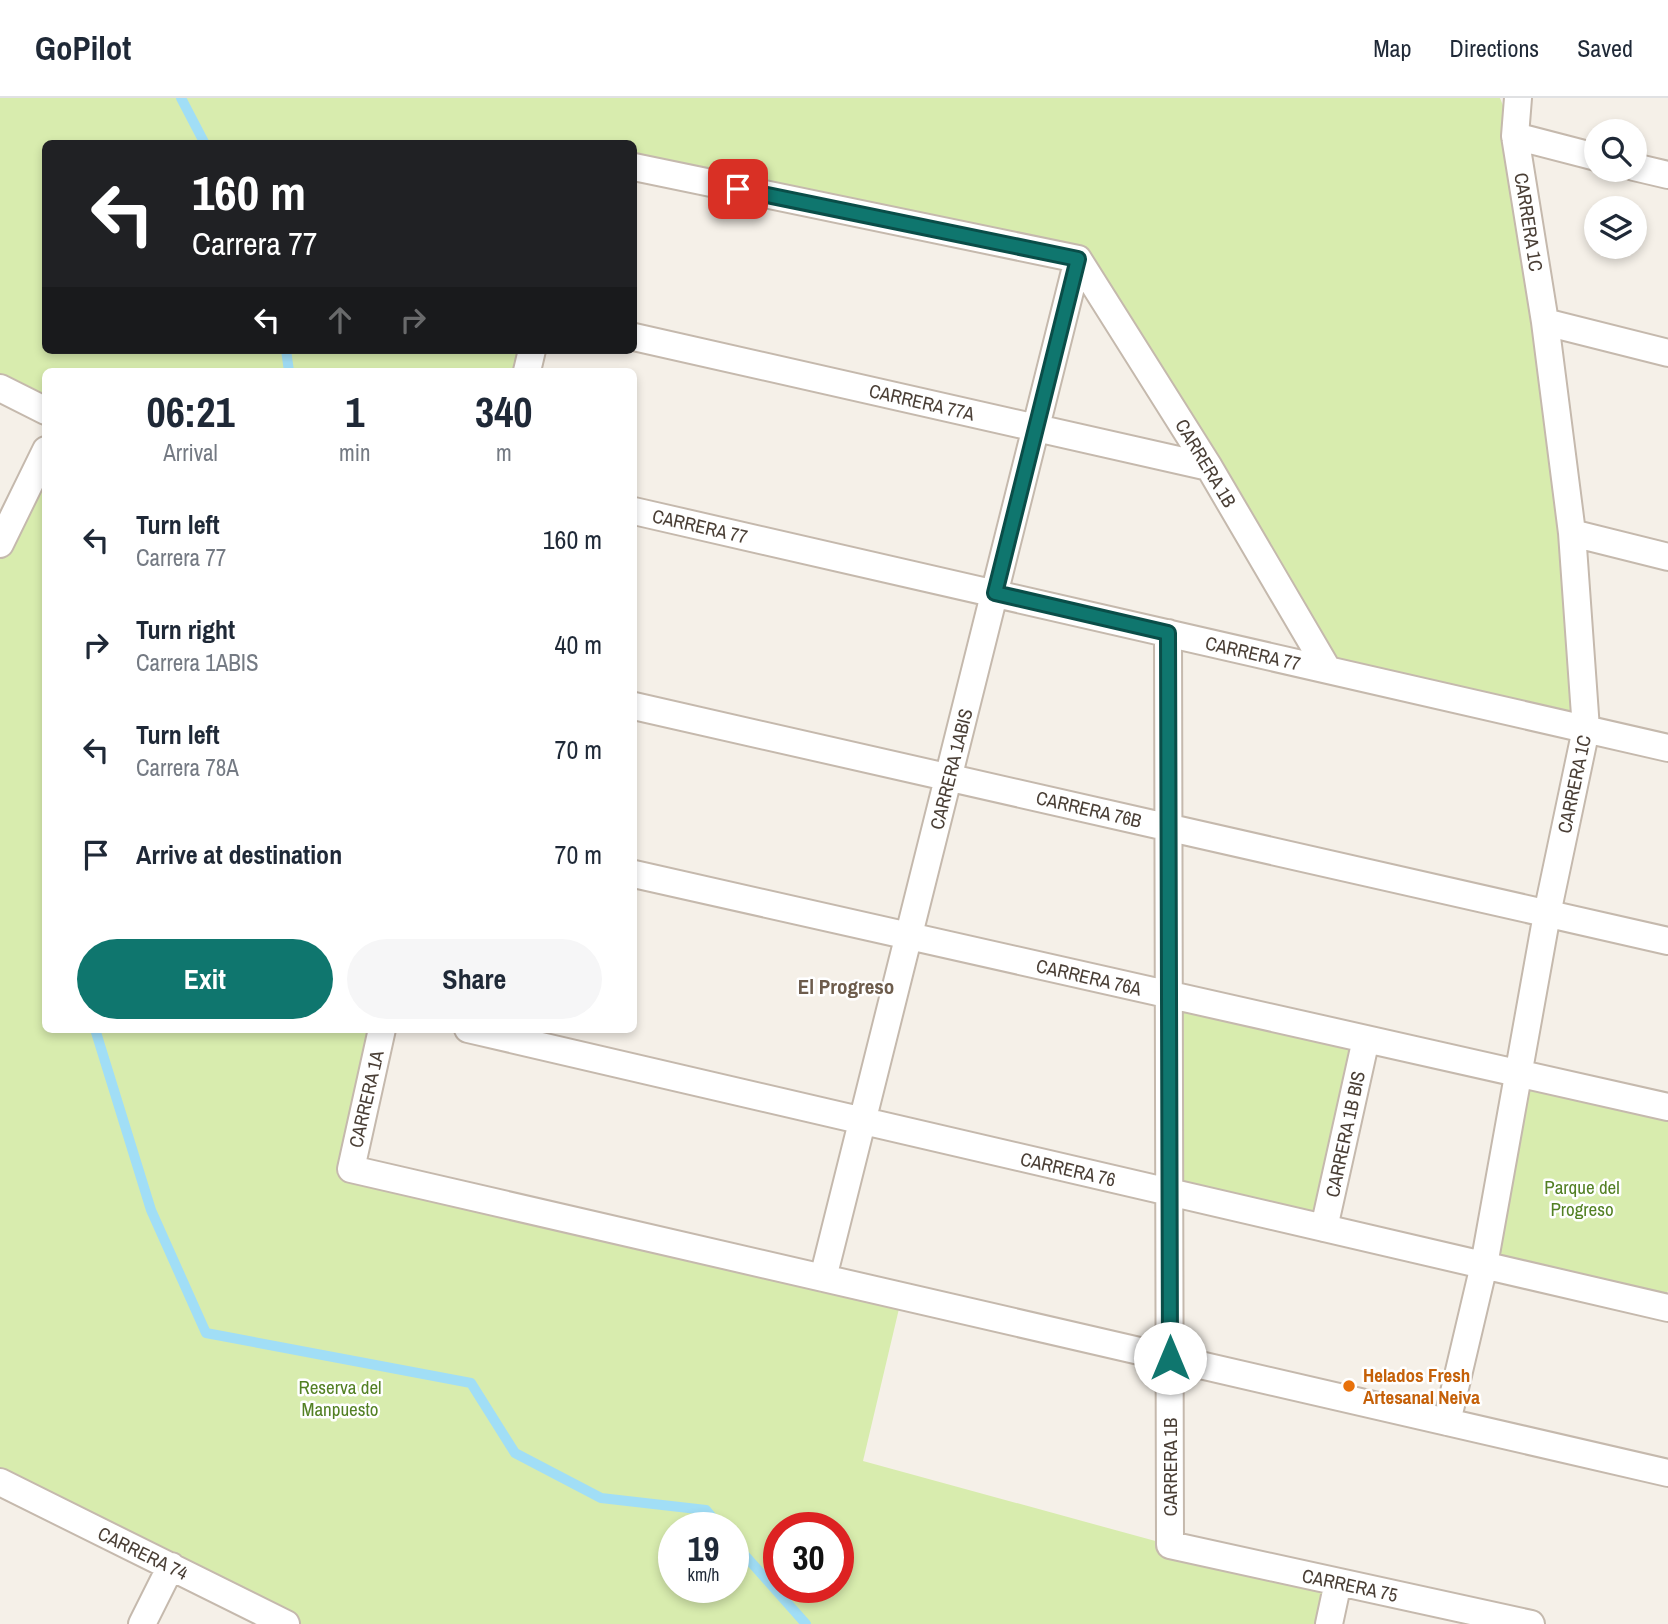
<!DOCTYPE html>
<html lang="en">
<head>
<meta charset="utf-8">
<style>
  :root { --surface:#fff; --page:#f6f6f7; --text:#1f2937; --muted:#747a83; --line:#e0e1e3; --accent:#0f766e }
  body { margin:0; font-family:"Archivo Narrow",sans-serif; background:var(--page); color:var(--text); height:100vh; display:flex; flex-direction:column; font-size:26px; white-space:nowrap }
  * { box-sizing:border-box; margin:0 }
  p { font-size:23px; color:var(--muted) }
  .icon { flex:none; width:38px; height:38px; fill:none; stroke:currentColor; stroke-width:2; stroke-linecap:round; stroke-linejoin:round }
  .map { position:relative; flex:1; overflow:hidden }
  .panel { position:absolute; left:42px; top:270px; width:595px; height:665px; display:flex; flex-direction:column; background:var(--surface); border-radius:10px; box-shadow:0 4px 10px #0003 }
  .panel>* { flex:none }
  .guide { position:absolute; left:42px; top:42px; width:595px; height:214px; border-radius:10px; box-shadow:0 4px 10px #0003; background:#202124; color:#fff; overflow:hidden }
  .buttons { position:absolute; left:1584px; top:21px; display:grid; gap:14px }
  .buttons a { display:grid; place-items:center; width:63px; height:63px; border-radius:50%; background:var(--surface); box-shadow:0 4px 10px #0003; font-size:35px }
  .speed { position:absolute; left:658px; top:1414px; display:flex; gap:14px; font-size:35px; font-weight:700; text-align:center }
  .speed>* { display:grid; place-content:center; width:91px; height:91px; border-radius:50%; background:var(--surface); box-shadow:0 4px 10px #0003; line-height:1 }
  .speed small { font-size:18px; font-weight:400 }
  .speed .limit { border:10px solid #d22; background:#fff; color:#111 }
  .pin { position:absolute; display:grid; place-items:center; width:60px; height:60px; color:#fff; margin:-30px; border-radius:14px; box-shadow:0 4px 10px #0006 }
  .me { position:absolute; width:77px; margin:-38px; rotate:0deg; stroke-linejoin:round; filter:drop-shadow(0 0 5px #0008) }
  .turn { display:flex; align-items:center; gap:24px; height:147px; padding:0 35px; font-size:32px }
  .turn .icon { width:91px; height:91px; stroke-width:2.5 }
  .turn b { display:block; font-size:49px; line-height:60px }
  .lanes { display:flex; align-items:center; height:66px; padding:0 35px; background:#0003; justify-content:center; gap:35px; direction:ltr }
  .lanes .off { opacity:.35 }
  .eta { display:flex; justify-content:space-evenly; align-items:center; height:119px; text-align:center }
  .eta b { font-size:42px; font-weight:800; line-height:49px }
  .button { display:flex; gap:14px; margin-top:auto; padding:14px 35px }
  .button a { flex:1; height:80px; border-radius:42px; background:var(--accent); color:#fff; font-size:28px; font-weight:800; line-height:80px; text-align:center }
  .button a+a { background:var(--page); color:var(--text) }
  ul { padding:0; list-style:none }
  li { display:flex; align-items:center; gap:21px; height:105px; padding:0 35px }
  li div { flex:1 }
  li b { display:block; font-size:26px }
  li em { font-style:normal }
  header { display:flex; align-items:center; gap:42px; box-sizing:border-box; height:98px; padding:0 35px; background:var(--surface); border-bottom:2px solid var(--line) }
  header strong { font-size:33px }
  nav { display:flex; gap:38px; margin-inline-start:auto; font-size:24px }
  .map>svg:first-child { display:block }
</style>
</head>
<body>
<header>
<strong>GoPilot</strong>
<nav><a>Map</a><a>Directions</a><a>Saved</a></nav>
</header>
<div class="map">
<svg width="1668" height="1526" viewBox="0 0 1668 1526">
  <rect width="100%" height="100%" fill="#f5f0e8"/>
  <path fill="#d8ecae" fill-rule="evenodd" d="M0,0H1500L1515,38L1584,643L1328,572L1078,161L634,69V46H46V252H532L527,273H46L45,313L0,290Z
    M45,352L46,931H382L351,1070L902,1198L863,1363L1170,1447L1338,1484L1329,1526H286L0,1383V447ZM674,1430H733V1489H674ZM779,1430H838V1489H779Z
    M1169,897L1366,941L1324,1130L1169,1094Z
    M1517,975L1668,1009V1192L1664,1209L1484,1167Z"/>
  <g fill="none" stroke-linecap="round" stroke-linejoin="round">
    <path stroke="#a1def6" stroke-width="10" d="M181,0L205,46
      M286,252L289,273
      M95,931L151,1112L206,1235L471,1285L515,1355L601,1400L706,1412L721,1430
      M733,1444L806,1526"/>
    <g stroke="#c5b9ad" stroke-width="30">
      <path id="street" d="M1515,38L1596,59
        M634,69L1078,161
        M1634,69L1668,77
        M1078,161L1209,369L1328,572
        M1545,224L1668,255
        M634,239L1209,369
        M527,273L532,252
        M0,290L46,313
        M634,413L1668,650
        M1572,435L1668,459
        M0,446L46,352
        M1168,535L1170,1447L1531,1526
        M634,608L1668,843
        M634,776L1668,1009
        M382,931L351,1071L1668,1375
        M468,931L1668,1210
        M1324,1130L1366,941
        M823,1180L1078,161
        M1447,1324L1484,1167L1547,816L1586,631L1572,435L1545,224L1515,38L1518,0
        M0,1384L286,1526
        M142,1526L171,1468
        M1329,1526L1338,1484"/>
    </g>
    <use href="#street" stroke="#fff" stroke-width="26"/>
  </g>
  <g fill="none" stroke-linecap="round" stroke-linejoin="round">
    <g stroke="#0a4d48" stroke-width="18">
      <path id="route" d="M738,91L1078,161L995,495L1168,535L1170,1260"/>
    </g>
    <use href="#route" stroke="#0f766e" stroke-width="12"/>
  </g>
  <circle fill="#e8710a" stroke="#fff" stroke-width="2.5" cx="1349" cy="1288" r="7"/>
  <g text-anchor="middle" stroke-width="5" stroke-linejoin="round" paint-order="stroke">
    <g font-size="19" fill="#4a3f36" stroke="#fff">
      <text transform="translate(1529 124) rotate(81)" y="7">CARRERA 1C</text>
      <text transform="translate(922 304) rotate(13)" y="7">CARRERA 77A</text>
      <text transform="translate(1206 365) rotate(59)" y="7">CARRERA 1B</text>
      <text transform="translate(700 428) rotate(13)" y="7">CARRERA 77</text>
      <text transform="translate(1253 555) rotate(13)" y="7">CARRERA 77</text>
      <text transform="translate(951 671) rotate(-76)" y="7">CARRERA 1ABIS</text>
      <text transform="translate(1574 686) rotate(-78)" y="7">CARRERA 1C</text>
      <text transform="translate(1089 711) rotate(13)" y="7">CARRERA 76B</text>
      <text transform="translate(1089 879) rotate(13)" y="7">CARRERA 76A</text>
      <text transform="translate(366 1001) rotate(-77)" y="7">CARRERA 1A</text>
      <text transform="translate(1345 1036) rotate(-78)" y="7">CARRERA 1B BIS</text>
      <text transform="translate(1068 1071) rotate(13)" y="7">CARRERA 76</text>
      <text transform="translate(1170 1369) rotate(-90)" y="7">CARRERA 1B</text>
      <text transform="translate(143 1455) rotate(26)" y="7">CARRERA 74</text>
      <text transform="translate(1350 1487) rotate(12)" y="7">CARRERA 75</text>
    </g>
    <g font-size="19" fill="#538024" stroke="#fff">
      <text x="1582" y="1096">Parque del<tspan x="1582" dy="22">Progreso</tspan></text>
      <text x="340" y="1296">Reserva del<tspan x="340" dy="22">Manpuesto</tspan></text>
    </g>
    <g font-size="19" font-weight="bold" fill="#c56008" stroke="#fff" text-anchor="start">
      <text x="1363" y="1284">Helados Fresh<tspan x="1363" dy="22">Artesanal Neiva</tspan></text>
    </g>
    <g font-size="21" font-weight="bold" fill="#6d5c4c" stroke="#fff">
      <text x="846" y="896">El Progreso</text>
    </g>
  </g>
</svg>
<div class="buttons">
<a><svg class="icon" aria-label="search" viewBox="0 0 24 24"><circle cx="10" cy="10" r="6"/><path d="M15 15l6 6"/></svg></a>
<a><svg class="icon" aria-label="layers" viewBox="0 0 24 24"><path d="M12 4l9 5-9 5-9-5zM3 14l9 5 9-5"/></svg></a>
</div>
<div class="speed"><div>19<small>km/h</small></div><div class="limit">30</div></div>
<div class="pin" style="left:738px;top:91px;background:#d93025"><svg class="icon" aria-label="arrive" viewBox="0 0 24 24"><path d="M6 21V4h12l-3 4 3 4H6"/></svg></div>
<svg class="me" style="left:1170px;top:1260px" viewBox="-20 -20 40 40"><circle r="19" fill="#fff"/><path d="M0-13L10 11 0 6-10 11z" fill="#0f766e"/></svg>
<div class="guide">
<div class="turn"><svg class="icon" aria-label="left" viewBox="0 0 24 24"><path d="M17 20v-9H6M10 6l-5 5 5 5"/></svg><div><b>160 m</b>Carrera 77</div></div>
<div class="lanes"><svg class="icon" aria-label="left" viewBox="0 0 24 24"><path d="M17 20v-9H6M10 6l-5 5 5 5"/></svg><svg class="icon off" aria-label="ahead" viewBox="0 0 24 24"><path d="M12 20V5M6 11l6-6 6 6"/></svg><svg class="icon off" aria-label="right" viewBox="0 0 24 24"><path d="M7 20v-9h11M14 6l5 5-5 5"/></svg></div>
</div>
<section class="panel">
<div class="eta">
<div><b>06:21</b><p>Arrival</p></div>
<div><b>1</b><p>min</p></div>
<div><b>340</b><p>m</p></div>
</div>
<ul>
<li><svg class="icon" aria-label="left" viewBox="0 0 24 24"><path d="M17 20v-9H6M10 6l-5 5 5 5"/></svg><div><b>Turn left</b><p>Carrera 77</p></div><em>160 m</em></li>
<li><svg class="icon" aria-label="right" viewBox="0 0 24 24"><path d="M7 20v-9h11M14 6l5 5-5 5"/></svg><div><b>Turn right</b><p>Carrera 1ABIS</p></div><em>40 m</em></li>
<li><svg class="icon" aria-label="left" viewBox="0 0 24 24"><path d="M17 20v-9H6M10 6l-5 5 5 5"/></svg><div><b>Turn left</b><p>Carrera 78A</p></div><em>70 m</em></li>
<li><svg class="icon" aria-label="arrive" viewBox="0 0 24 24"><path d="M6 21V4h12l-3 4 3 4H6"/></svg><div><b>Arrive at destination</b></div><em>70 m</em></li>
</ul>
<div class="button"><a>Exit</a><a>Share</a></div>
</section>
</div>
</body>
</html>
